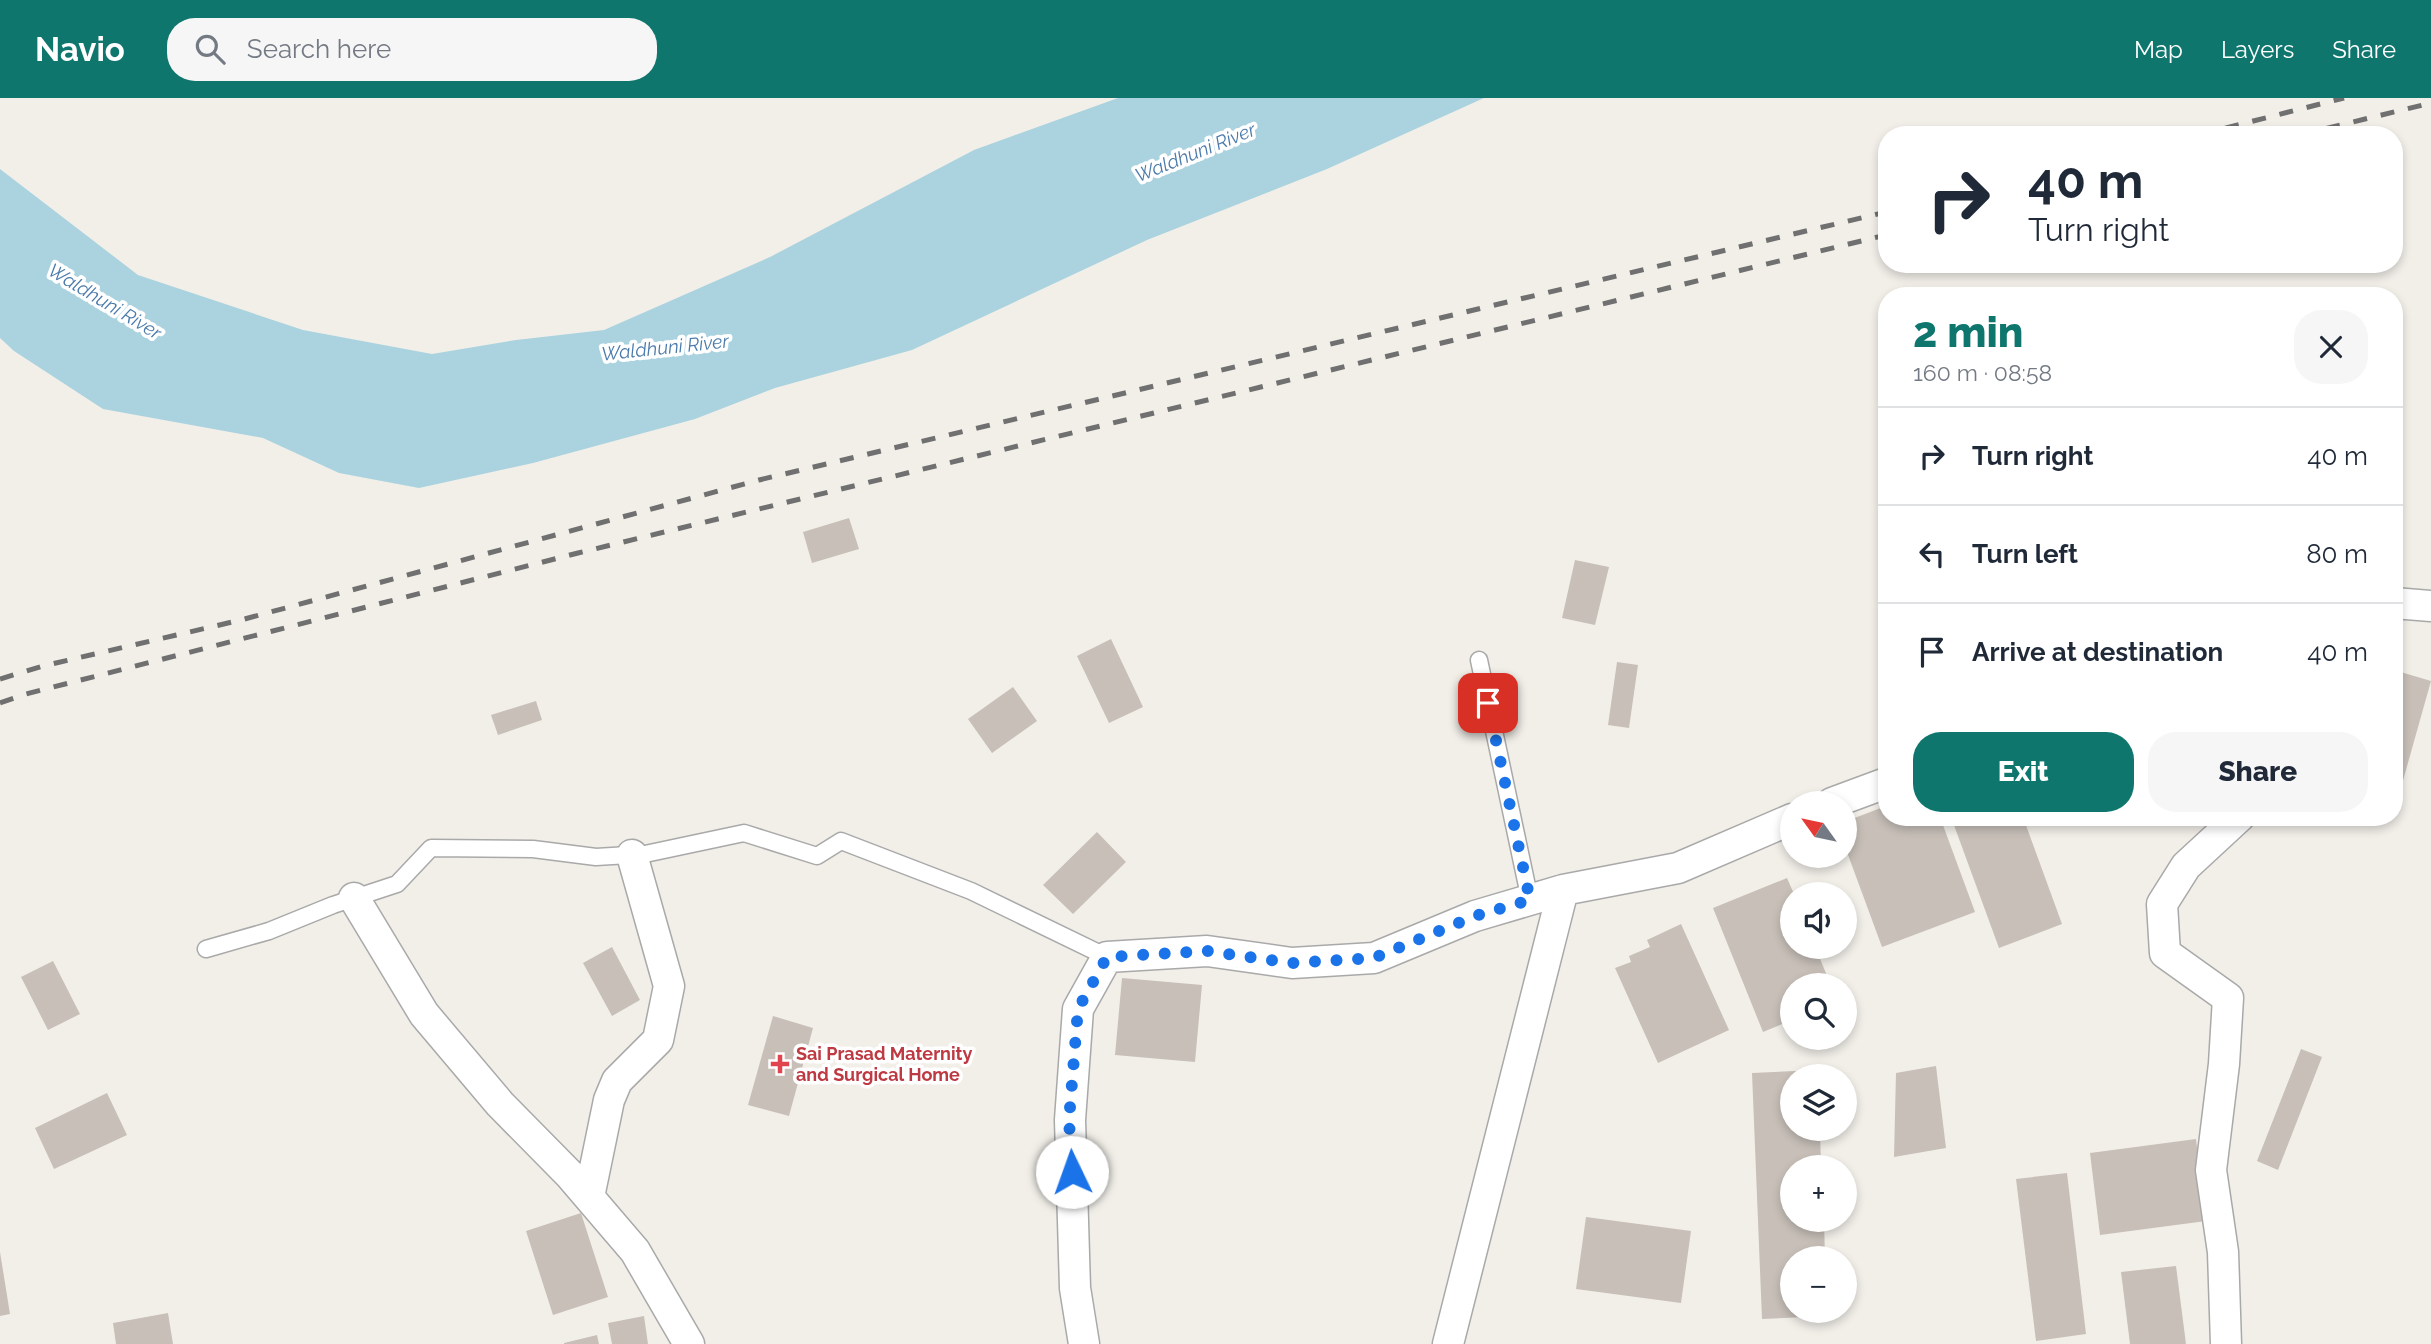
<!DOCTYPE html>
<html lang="en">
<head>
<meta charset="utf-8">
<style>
  :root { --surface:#fff; --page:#f6f6f7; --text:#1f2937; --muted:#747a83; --line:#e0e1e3; --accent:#0f766e }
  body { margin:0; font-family:Raleway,sans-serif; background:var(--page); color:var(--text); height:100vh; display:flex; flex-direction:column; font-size:26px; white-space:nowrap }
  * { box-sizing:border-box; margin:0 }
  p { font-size:23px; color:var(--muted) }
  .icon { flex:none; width:38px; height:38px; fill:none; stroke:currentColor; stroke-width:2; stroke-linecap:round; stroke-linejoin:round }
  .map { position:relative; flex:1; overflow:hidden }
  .drawer { position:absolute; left:1878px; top:189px; width:525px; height:539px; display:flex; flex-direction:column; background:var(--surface); border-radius:28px; box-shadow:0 4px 10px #0003 }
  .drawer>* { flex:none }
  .top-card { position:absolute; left:1878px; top:28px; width:525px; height:147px; border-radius:28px; box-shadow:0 4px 10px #0003; background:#fff; color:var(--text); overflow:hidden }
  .needle { width:46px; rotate:303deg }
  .tools { position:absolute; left:1780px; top:693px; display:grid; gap:14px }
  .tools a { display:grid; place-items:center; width:77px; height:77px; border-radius:50%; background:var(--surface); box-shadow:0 4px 10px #0003; font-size:35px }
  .pin { position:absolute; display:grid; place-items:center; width:60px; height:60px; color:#fff; margin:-30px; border-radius:14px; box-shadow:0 4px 10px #0006 }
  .me { position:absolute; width:77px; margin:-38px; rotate:357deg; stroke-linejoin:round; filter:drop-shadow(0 0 5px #0008) }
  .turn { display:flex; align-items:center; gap:24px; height:147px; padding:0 35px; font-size:32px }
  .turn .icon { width:91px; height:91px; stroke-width:2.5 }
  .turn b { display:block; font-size:49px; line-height:60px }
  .round { display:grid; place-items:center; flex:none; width:74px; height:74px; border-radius:28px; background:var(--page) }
  .overview { display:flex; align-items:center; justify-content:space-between; height:119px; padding:0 35px }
  h1 { font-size:42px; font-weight:800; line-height:52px; color:var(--accent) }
  .cta { display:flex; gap:14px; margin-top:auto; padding:14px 35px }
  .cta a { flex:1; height:80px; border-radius:28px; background:var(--accent); color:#fff; font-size:28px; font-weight:800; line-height:80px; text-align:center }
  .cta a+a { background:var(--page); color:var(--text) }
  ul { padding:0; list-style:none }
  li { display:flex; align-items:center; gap:21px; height:98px; padding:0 35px; border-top:2px solid var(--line) }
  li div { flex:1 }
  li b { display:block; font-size:26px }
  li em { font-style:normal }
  header { display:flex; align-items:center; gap:42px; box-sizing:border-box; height:98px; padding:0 35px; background:var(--accent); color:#fff }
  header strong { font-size:33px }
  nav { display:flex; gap:38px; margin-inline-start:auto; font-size:24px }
  .search { width:490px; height:63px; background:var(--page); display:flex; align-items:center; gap:18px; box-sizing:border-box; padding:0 24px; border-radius:28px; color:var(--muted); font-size:26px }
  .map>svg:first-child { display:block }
</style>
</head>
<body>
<header>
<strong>Navio</strong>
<div class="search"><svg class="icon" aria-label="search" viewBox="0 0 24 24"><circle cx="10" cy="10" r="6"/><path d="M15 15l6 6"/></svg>Search here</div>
<nav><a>Map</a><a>Layers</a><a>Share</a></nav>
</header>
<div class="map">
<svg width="2431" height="1246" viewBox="0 0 2431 1246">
  <rect width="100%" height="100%" fill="#f2efe9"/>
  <path fill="#aad3df" d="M1118,0H1484L1327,71L1147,142L912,252L775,290L695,321L533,365L419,390L339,375L263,340L103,311L14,253L0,240V71L138,177L303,232L432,256L516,242L604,232L770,159L974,52Z"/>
  <path fill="#c7bfb8" d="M849,420L859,451L812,465L803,434Z
    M1575,462L1609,469L1595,527L1562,520Z
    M1111,541L1143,609L1109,625L1077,558Z
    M1617,564L1638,567L1629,630L1608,627Z
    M2394,572L2431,583L2395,711H2394Z
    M1013,589L1037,623L992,655L968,621Z
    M536,603L542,622L498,637L491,617Z
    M1886,708V719H1940L1975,814L1882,849L1844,746V724Z
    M1951,719H2023L2062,826L1999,850Z
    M1097,734L1126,764L1073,816L1043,787Z
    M1787,780L1794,796H1792V849H1815L1831,887H1792V922L1763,934L1713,810Z
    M1681,826L1729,932L1658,965L1615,870L1631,864L1629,858L1650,849L1647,842Z
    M612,849L640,902L612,918L583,865Z
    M53,863L80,916L48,932L21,879Z
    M1122,880L1202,887L1195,964L1115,957Z
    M773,918L813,930L789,1018L748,1007Z
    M2301,951L2322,959L2278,1072L2257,1063Z
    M1936,968L1946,1050L1894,1059L1896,975Z
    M1817,972V978H1792V1031H1820L1821,1069H1792V1122H1824L1825,1160H1792V1213H1827L1828,1218L1762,1221L1752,975Z
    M107,995L127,1037L54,1071L35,1030Z
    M2196,1041L2206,1123L2100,1137L2090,1055Z
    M2067,1075L2086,1236L2036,1243L2016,1081Z
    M581,1115L608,1199L553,1217L526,1133Z
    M1586,1119L1691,1133L1681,1205L1576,1191Z
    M0,1154L10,1216L0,1218Z
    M2176,1168L2186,1246H2130L2121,1174Z
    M168,1215L173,1246H116L113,1225Z
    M644,1218L648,1246H612L608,1225Z
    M597,1237L599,1246H564V1245Z"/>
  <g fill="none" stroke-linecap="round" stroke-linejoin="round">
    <g stroke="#a9a9a9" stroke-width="19">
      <path id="lane" d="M1479,562L1530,802
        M206,851L269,833L333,807L397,786L431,750L533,751L596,759L645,756L744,735L817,758L841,743L971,793L1107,859"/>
    </g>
    <g stroke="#a9a9a9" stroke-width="33">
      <path id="street" d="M2394,505L2431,508
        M1832,705L1886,685
        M354,800L424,916L500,1006L570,1077L635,1153L689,1246
        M589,1099L609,1002L617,983L658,942L669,888L632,757
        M1084,1246L1075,1190L1070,1022L1078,911L1107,859L1207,853L1292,865L1374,860L1475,818L1563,792L1678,770L1792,721
        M1448,1246L1563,792
        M2226,1246L2223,1154L2211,1072L2224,966L2228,900L2165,855L2162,806L2186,768L2239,719"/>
    </g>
    <use href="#lane" stroke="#fff" stroke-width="16"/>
    <use href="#street" stroke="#fff" stroke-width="30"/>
    <path stroke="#707070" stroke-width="5" stroke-dasharray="14 14" stroke-linecap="butt" d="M2198,37L2344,0
      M2299,37L2431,5
      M0,581L43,568L241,522L759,382L1886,114
      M0,605L26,596L578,455L1886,137"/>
  </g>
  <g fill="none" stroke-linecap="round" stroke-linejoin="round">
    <path stroke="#1a73e8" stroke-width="12" stroke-dasharray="0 21.6" d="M1072,1074L1069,1022L1078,911L1107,859L1207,853L1292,865L1374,860L1475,818L1530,802L1488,605"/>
  </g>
  <path fill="#e0444e" stroke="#fff" stroke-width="2.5" d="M776.5 955.5h7v7h7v7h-7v7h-7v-7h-7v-7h7z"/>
  <g text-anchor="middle" stroke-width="7" stroke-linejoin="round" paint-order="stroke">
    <g font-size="18" font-weight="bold" fill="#be3a42" stroke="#fff" text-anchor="start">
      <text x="796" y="962">Sai Prasad Maternity<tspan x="796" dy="21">and Surgical Home</tspan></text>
    </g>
    <g font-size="19" font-style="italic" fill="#4a7aab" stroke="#fff">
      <text transform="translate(1195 54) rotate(-22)" y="7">Waldhuni River</text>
      <text transform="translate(105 203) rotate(31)" y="7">Waldhuni River</text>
      <text transform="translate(665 249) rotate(-6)" y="7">Waldhuni River</text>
    </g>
  </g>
</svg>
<div class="tools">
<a><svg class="needle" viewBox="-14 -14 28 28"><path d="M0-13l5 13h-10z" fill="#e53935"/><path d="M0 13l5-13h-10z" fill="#747a83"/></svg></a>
<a><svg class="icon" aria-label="sound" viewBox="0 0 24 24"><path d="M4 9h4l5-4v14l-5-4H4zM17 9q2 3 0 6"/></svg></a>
<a><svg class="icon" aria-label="search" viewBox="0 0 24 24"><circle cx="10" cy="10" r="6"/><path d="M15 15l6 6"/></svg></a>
<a><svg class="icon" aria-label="layers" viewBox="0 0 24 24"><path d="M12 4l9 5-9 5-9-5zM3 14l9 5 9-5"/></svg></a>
<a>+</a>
<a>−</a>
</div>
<div class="pin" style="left:1488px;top:605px;background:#d93025"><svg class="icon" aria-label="arrive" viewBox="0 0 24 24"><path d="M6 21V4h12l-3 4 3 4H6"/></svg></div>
<svg class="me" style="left:1072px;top:1074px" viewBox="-20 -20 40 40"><circle r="19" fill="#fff"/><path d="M0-13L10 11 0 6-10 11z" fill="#1a73e8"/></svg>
<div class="top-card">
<div class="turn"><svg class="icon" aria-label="right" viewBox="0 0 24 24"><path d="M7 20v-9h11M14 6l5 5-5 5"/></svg><div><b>40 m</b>Turn right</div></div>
</div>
<section class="drawer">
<div class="overview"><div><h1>2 min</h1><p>160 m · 08:58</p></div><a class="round"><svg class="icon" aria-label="close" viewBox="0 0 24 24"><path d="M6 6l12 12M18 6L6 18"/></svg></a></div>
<ul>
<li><svg class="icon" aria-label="right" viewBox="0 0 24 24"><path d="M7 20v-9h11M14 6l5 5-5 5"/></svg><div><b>Turn right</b></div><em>40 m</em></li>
<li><svg class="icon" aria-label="left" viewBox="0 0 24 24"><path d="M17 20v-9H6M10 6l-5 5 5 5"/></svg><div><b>Turn left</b></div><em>80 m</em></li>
<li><svg class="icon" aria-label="arrive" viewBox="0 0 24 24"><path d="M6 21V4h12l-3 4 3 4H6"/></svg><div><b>Arrive at destination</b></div><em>40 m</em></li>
</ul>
<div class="cta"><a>Exit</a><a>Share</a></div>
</section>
</div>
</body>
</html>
